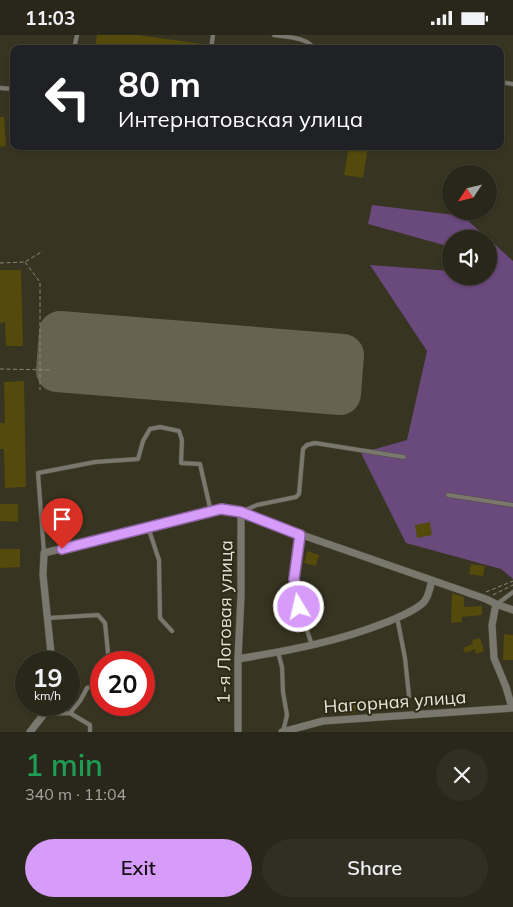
<!DOCTYPE html>
<html lang="en">
<head>
<meta charset="utf-8">
<style>
  :root { --surface:#292719; --page:#312f22; --text:#f1f3f6; --muted:#a5a5a2; --line:#454438; --accent:#d79bf9 }
  body { margin:0; font-family:Mulish,sans-serif; background:var(--page); color:var(--text); height:100vh; display:flex; flex-direction:column; font-size:19px; white-space:nowrap }
  * { box-sizing:border-box; margin:0 }
  p { font-size:16px; color:var(--muted) }
  .icon { flex:none; width:28px; height:28px; fill:none; stroke:currentColor; stroke-width:2; stroke-linecap:round; stroke-linejoin:round }
  .map { position:relative; height:697px; overflow:hidden }
  .sheet { display:flex; flex-direction:column; background:var(--surface); flex:1 }
  .sheet>* { flex:none }
  .guide { position:absolute; left:10px; top:10px; width:494px; height:105px; border-radius:10px; box-shadow:0 1px 4px #0004,0 0 0 1px var(--line); background:#202124; color:#fff; overflow:hidden }
  .needle { width:32px; rotate:235deg }
  .buttons { position:absolute; left:442px; top:130px; display:grid; gap:10px }
  .buttons a { display:grid; place-items:center; width:55px; height:55px; border-radius:50%; background:var(--surface); box-shadow:0 1px 4px #0004,0 0 0 1px var(--line); font-size:25px }
  .speed { position:absolute; left:15px; top:616px; display:flex; gap:10px; font-size:25px; font-weight:700; text-align:center }
  .speed>* { display:grid; place-content:center; width:65px; height:65px; border-radius:50%; background:var(--surface); box-shadow:0 1px 4px #0004,0 0 0 1px var(--line); line-height:1 }
  .speed small { font-size:12px; font-weight:400 }
  .speed .limit { border:8px solid #d22; background:#fff; color:#111 }
  .pin { position:absolute; display:grid; place-items:center; width:42px; height:42px; color:#fff; margin:-51px -21px; border-radius:50% 50% 50% 0; rotate:-45deg; box-shadow:0 0 5px #0007 }
  .pin .icon { rotate:45deg }
  .me { position:absolute; width:55px; margin:-28px; rotate:351deg; stroke-linejoin:round; filter:drop-shadow(0 0 4px #0008) }
  .turn { display:flex; align-items:center; gap:18px; height:105px; padding:0 25px; font-size:22px }
  .turn .icon { width:65px; height:65px; stroke-width:2.5 }
  .turn b { display:block; font-size:35px; line-height:42px }
  .round { display:grid; place-items:center; flex:none; width:52px; height:52px; border-radius:26px; background:var(--page) }
  .headline { display:flex; align-items:center; justify-content:space-between; height:85px; padding:0 25px }
  h1 { font-size:30px; font-weight:600; line-height:38px; color:#1e9e55 }
  .button { display:flex; gap:10px; margin-top:auto; padding:10px 25px }
  .button a { flex:1; height:58px; border-radius:30px; background:var(--accent); color:#111; font-size:20px; font-weight:600; line-height:58px; text-align:center }
  .button a+a { background:var(--page); color:var(--text) }
  .status { display:flex; justify-content:space-between; align-items:center; height:35px; padding:0 25px; background:var(--surface); direction:ltr }
  .status svg { height:14px; fill:currentColor }
  .map>svg:first-child { display:block }
</style>
</head>
<body>
<div class="status"><b>11:03</b><svg viewBox="0 0 49 12"><path d="M0 12V9h3v3zM5 12V6h3v6zM10 12V3h3v9zM15 12V0h3v12zM26 1h20v11H26zM47 4h2v5h-2z"/></svg></div>
<div class="map">
<svg width="513" height="697" viewBox="0 0 513 697">
  <rect width="100%" height="100%" fill="#373421"/>
  <path fill="#6a497d" d="M372,170L463,181L488,204H451V212L368,189Z
    M489,204L513,226V544L501,534L406,508L361,418L407,405L427,316L370,230L451,236V241H489Z"/>
  <g fill="none" stroke-linecap="round" stroke-linejoin="round">
    <path stroke="#666352" stroke-width="42" d="M60,297L343,320L340,359L57,336Z"/>
  </g>
  <path fill="#534a0b" d="M97,0H137L203,9V14H95Z
    M0,82H4L6,111L0,112Z
    M349,111H368L363,143L344,140Z
    M0,235H21L23,311H6L5,287L0,288Z
    M24,346L26,452L5,453L4,414H0V388H5L4,347Z
    M0,469H18V487L0,486Z
    M430,487L432,500L417,503L415,490Z
    M0,514H20V532L0,533Z
    M307,516L319,520L316,531L304,528Z
    M471,529L485,531L483,541L469,539Z
    M452,558L464,562V572L482,571V580L462,582V587L451,588Z
    M504,599L513,600V625H503Z
    M480,603L484,616L476,619L475,614L465,618L463,613L473,609L472,605Z
    M342,669H357V674H354L355,678L343,679Z"/>
  <g fill="none" stroke-linecap="round" stroke-linejoin="round">
    <g stroke="#53503f" stroke-width="5">
      <path id="lane" d="M274,0C286,2 308,2 314,14
        M74,14L77,0
        M211,14L213,0
        M500,47L513,49
        M0,53L14,54
        M448,460L513,470
        M243,476L257,470L296,462L299,459L303,414L307,410L315,408L404,422
        M148,492L159,525L160,583L172,596
        M300,500L294,544L299,572L312,610
        M44,518L38,438L95,427L138,424L143,406L150,394L160,392L179,396L182,405L181,428L200,429L211,477
        M497,569L513,557
        M397,582L405,623L409,661
        M48,583L98,580L105,588L109,628
        M278,617L282,632L283,657L287,680L283,697
        M70,678L80,666L87,653L101,649
        M45,679L70,678L90,690V697"/>
    </g>
    <g stroke="#53503f" stroke-width="8">
      <path id="street" d="M496,569L492,590L494,623L506,652L512,673
        M238,624C291,615 337,607 387,587C399,582 415,576 424,567C429,561 430,552 432,545
        M52,628L43,540L44,518L221,474L241,477L305,501L486,564L496,569L513,575
        M30,697L51,670
        M238,697V624L241,561V477
        M282,697L323,686L512,673"/>
    </g>
    <path stroke="#8c897a" stroke-width="1" stroke-dasharray="4 2.5" stroke-linecap="butt" d="M25,227L40,247V355
      M0,228L25,227L43,216
      M0,334L52,335
      M486,557L513,546
      M493,560L513,550"/>
    <use href="#lane" stroke="#79776e" stroke-width="4"/>
    <use href="#street" stroke="#79776e" stroke-width="7"/>
  </g>
  <g fill="none" stroke-linecap="round" stroke-linejoin="round">
    <g stroke="#8c65a2" stroke-width="12">
      <path id="route" d="M62,514L221,474L241,477L300,500L294,544L299,572"/>
    </g>
    <use href="#route" stroke="#d79bf9" stroke-width="9"/>
  </g>
  <g text-anchor="middle" stroke-width="4" stroke-linejoin="round" paint-order="stroke">
    <g font-size="18" fill="#e7e5da" stroke="#2d2a17">
      <text transform="translate(225 587) rotate(-89)" y="6">1-я Логовая улица</text>
      <text transform="translate(395 667) rotate(-4)" y="6">Нагорная улица</text>
    </g>
  </g>
</svg>
<div class="buttons">
<a><svg class="needle" viewBox="-14 -14 28 28"><path d="M0-13l5 13h-10z" fill="#e53935"/><path d="M0 13l5-13h-10z" fill="#a5a5a2"/></svg></a>
<a><svg class="icon" aria-label="sound" viewBox="0 0 24 24"><path d="M4 9h4l5-4v14l-5-4H4zM17 9q2 3 0 6"/></svg></a>
</div>
<div class="speed"><div>19<small>km/h</small></div><div class="limit">20</div></div>
<div class="pin" style="left:62px;top:514px;background:#d93025"><svg class="icon" aria-label="arrive" viewBox="0 0 24 24"><path d="M6 21V4h12l-3 4 3 4H6"/></svg></div>
<svg class="me" style="left:299px;top:572px" viewBox="-20 -20 40 40"><circle r="17" fill="#d79bf9" stroke="#fff" stroke-width="3"/><path d="M0-11L8 9 0 5-8 9z" fill="#fff"/></svg>
<div class="guide">
<div class="turn"><svg class="icon" aria-label="left" viewBox="0 0 24 24"><path d="M17 20v-9H6M10 6l-5 5 5 5"/></svg><div><b>80 m</b>Интернатовская улица</div></div>
</div>
</div>
<section class="sheet">
<div class="headline"><div><h1>1 min</h1><p>340 m · 11:04</p></div><a class="round"><svg class="icon" aria-label="close" viewBox="0 0 24 24"><path d="M6 6l12 12M18 6L6 18"/></svg></a></div>
<div class="button"><a>Exit</a><a>Share</a></div>
</section>
</body>
</html>
